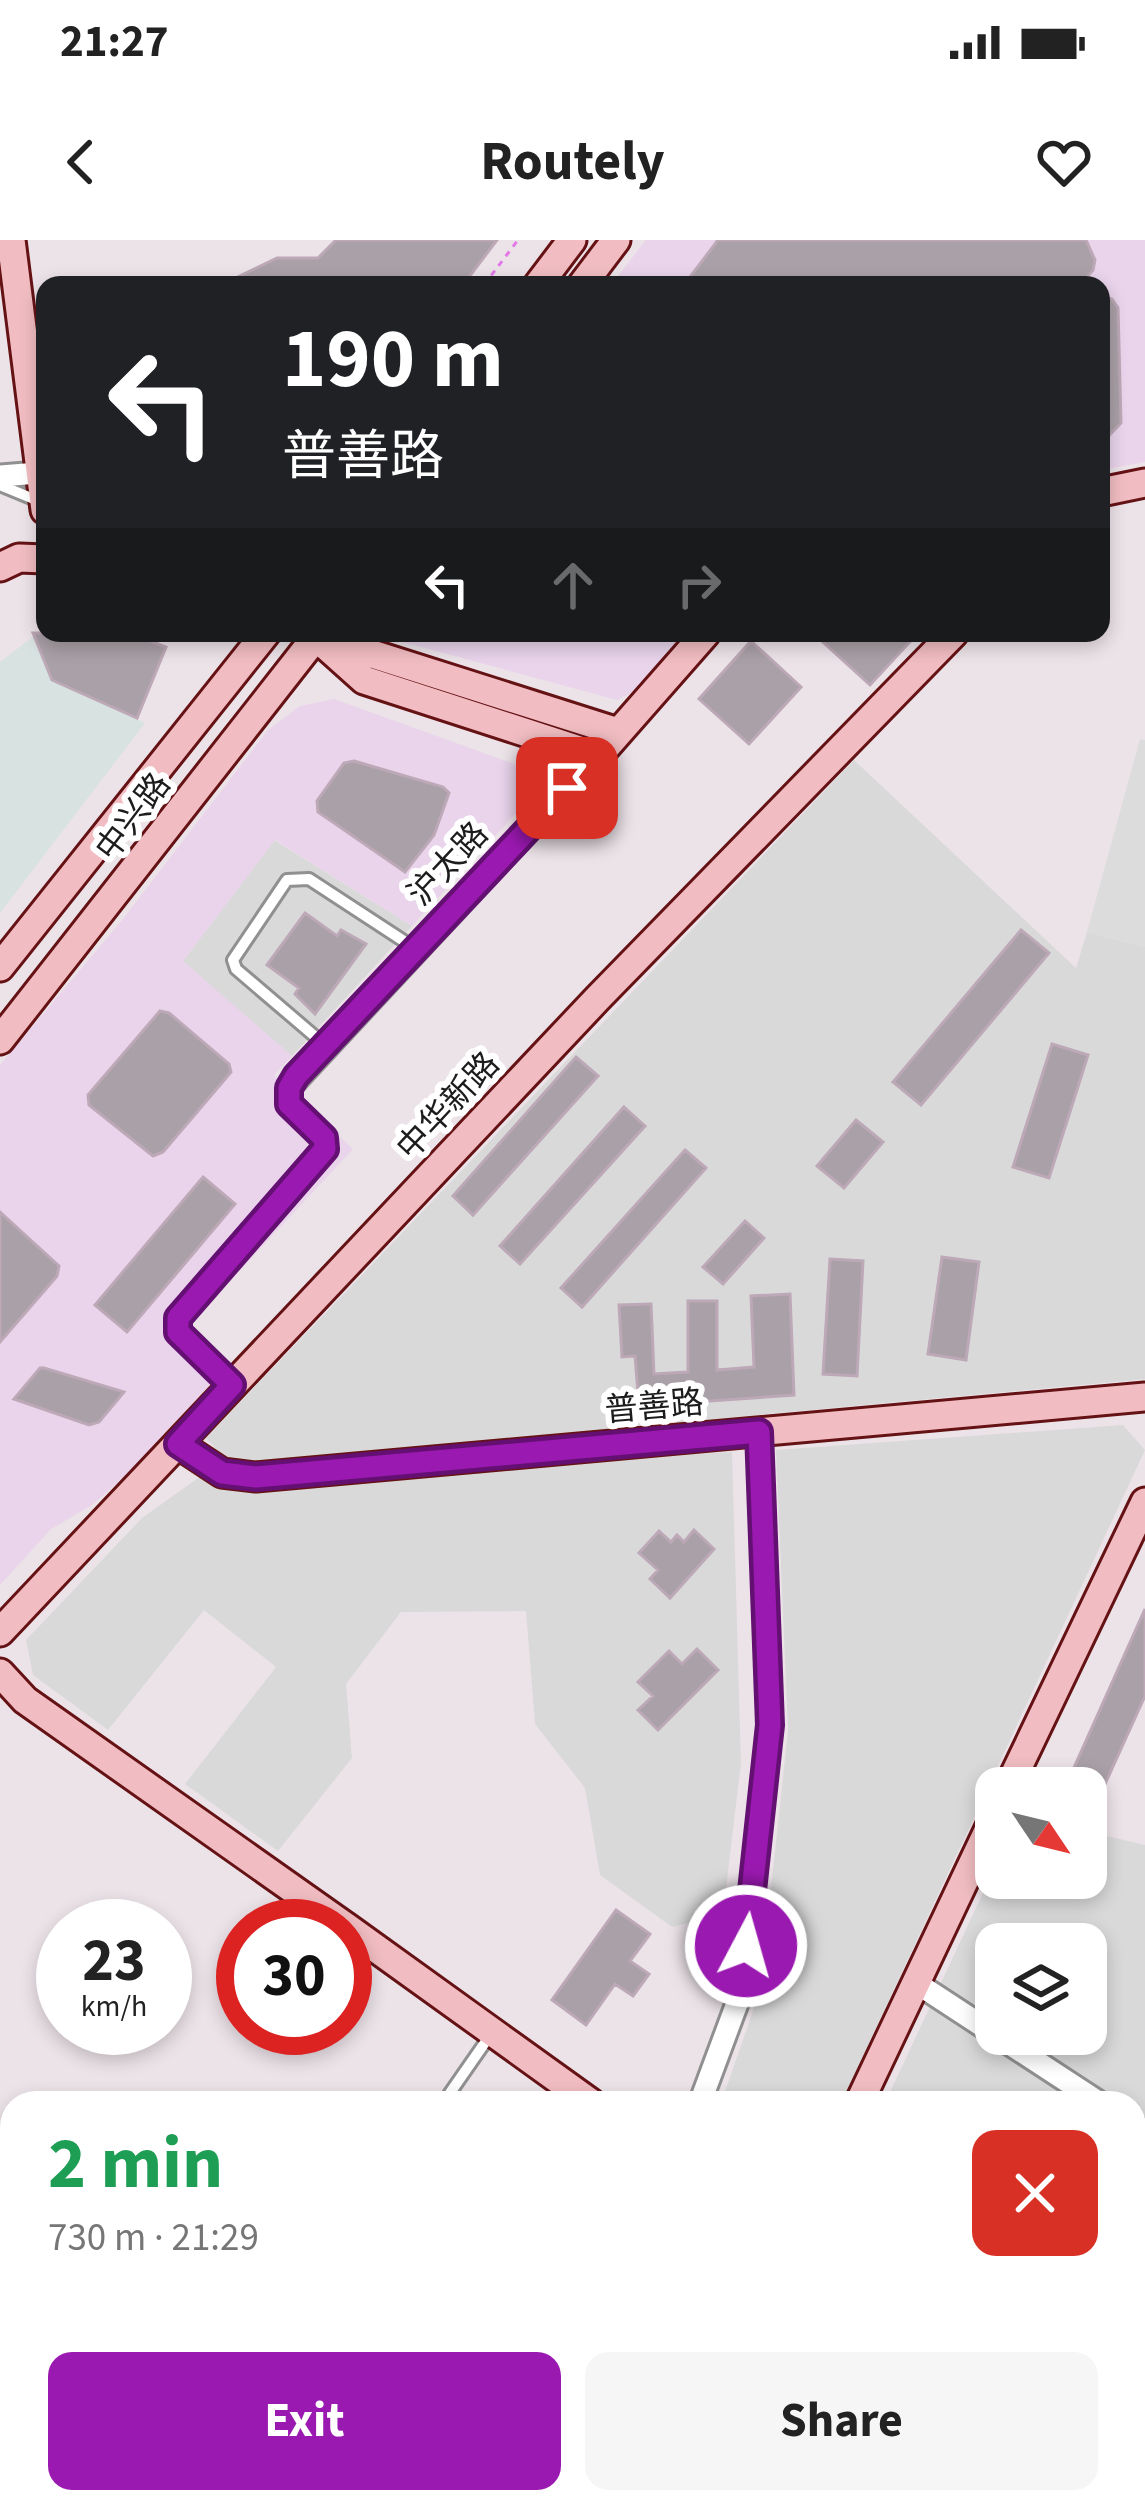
<!DOCTYPE html>
<html lang="en">
<head>
<meta charset="utf-8">
<style>
  :root { --surface:#fff; --page:#f6f6f6; --text:#222; --muted:#767676; --accent:#9a19b0 }
  body { margin:0; font-family:"Source Sans 3","Noto Sans SC",sans-serif; background:var(--page); color:var(--text); height:100vh; display:flex; flex-direction:column; font-size:45px; white-space:nowrap }
  * { box-sizing:border-box; margin:0 }
  p { font-size:39px; color:var(--muted) }
  .icon { flex:none; width:66px; height:66px; fill:none; stroke:currentColor; stroke-width:2; stroke-linecap:round; stroke-linejoin:round }
  .map { position:relative; flex:1; overflow:hidden }
  .details { position:absolute; left:0px; top:1851px; width:1146px; height:423px; display:flex; flex-direction:column; background:var(--surface); border-radius:36px 36px 0 0; box-shadow:0 6px 18px #0003 }
  .details>* { flex:none }
  .guide { position:absolute; left:36px; top:36px; width:1074px; height:366px; border-radius:24px; box-shadow:0 6px 18px #0003; background:#202124; color:#fff; overflow:hidden }
  .needle { width:78px; rotate:125deg }
  .tools { position:absolute; left:975px; top:1527px; display:grid; gap:24px }
  .tools a { display:grid; place-items:center; width:132px; height:132px; border-radius:24px; background:var(--surface); box-shadow:0 6px 18px #0003; font-size:60px }
  .speed { position:absolute; left:36px; top:1659px; display:flex; gap:24px; font-size:60px; font-weight:700; text-align:center }
  .speed>* { display:grid; place-content:center; width:156px; height:156px; border-radius:50%; background:var(--surface); box-shadow:0 6px 18px #0003; line-height:1 }
  .speed small { font-size:30px; font-weight:400 }
  .speed .limit { border:18px solid #d22; background:#fff; color:#111 }
  .pin { position:absolute; display:grid; place-items:center; width:102px; height:102px; color:#fff; margin:-51px; border-radius:24px; box-shadow:0 6px 18px #0006 }
  .me { position:absolute; width:132px; margin:-66px; rotate:6deg; stroke-linejoin:round; filter:drop-shadow(0 0 9px #0008) }
  .turn { display:flex; align-items:center; gap:42px; height:252px; padding:0 48px; font-size:54px }
  .turn .icon { width:156px; height:156px; stroke-width:2.5 }
  .turn b { display:block; font-size:84px; line-height:102px }
  .lanes { display:flex; align-items:center; height:114px; padding:0 48px; background:#0003; justify-content:center; gap:60px; direction:ltr }
  .lanes .off { opacity:.35 }
  .round { display:grid; place-items:center; flex:none; width:126px; height:126px; border-radius:24px; background:var(--page) }
  .overview { display:flex; align-items:center; justify-content:space-between; height:204px; padding:0 48px }
  h1 { font-size:72px; font-weight:700; line-height:90px; color:#1e9e55 }
  .cta { display:flex; gap:24px; margin-top:auto; padding:24px 48px }
  .cta a { flex:1; height:138px; border-radius:24px; background:var(--accent); color:#fff; font-size:48px; font-weight:700; line-height:138px; text-align:center }
  .cta a+a { background:var(--page); color:var(--text) }
  .status { display:flex; justify-content:space-between; align-items:center; height:84px; padding:0 60px; background:var(--surface); direction:ltr }
  .status svg { height:33px; fill:currentColor }
  header { display:flex; justify-content:space-between; align-items:center; height:156px; padding:0 48px; background:var(--surface); font-size:54px; font-weight:700 }
  .map>svg:first-child { display:block }
</style>
</head>
<body>
<div class="status"><b>21:27</b><svg viewBox="0 0 49 12"><path d="M0 12V9h3v3zM5 12V6h3v6zM10 12V3h3v9zM15 12V0h3v12zM26 1h20v11H26zM47 4h2v5h-2z"/></svg></div>
<header><svg class="icon" aria-label="back" viewBox="0 0 24 24"><path d="M15 5l-7 7 7 7"/></svg>Routely<svg class="icon" aria-label="heart" viewBox="0 0 24 24"><path d="M12 20l-8-8c-3-5 5-10 8-4 3-6 11-1 8 4z"/></svg></header>
<div class="map">
<svg width="1145" height="2272" viewBox="0 0 1145 2272">
  <rect width="100%" height="100%" fill="#ece3e8"/>
  <path fill="#dad9da" fill-rule="evenodd" d="M854,520L1076,728L1087,692L1145,707V1139L230,1224L206,1198Z
    M274,600L412,686L292,816L182,722Z
    M1123,1185L1145,1210L841,1863H721L760,1751L788,1490L776,1210Z
    M732,1212L741,1523L723,1674L672,1687L600,1635L585,1548L535,1484L526,1371L401,1372L346,1444L352,1518L278,1611L185,1544L276,1427L204,1370L108,1490L33,1435L26,1400L142,1278L198,1238Z
    M1086,1591L1145,1605V2074L1134,2071V1863H885L996,1625V1638H1086ZM996,1704H1086V1794H996Z
    M706,2262H885L881,2272H702Z"/>
  <path fill="#e9d4eb" d="M646,0H1145V222L1101,230V45H611Z
    M394,393H684L633,452L617,460L399,401Z
    M334,459L520,526L535,543L530,558L412,686L275,600L183,721L292,816L274,835L353,909L190,1084L232,1127L140,1223L92,1265L51,1289L0,1345V825L123,679L268,490L300,466Z"/>
  <path fill="#fadee2" d="M273,2262H503L496,2272H288Z"/>
  <path fill="#dcdcdc" d="M1140,499L1145,500V707L1087,692Z"/>
  <path fill="#d8e2e0" d="M34,396L53,440L145,483L0,673V422Z"/>
  <path fill="#aaa0a7" stroke="#bca8b6" stroke-width="3" d="M336,0H497L463,45H221L277,18H318Z
    M718,0H1086L1095,20L1093,30L1079,45H684Z
    M1101,56L1112,59L1118,68L1121,183L1101,204Z
    M33,393H130L166,407L137,478L52,440Z
    M813,393H918L870,445Z
    M751,401L801,447L749,504L699,459Z
    M354,521L443,547L449,553L434,595L405,632L318,572L317,561L344,523Z
    M305,673L337,696L341,690L366,704L315,774L295,754L299,748L267,725Z
    M1021,690L1049,713L921,865L893,842Z
    M160,771L169,773L229,824L231,832L163,912L153,916L89,865L88,855Z
    M1052,804L1088,815L1049,938L1013,927Z
    M576,817L598,836L473,975L453,956Z
    M624,867L645,886L520,1024L500,1006Z
    M856,880L883,902L844,948L817,926Z
    M685,910L706,928L582,1067L561,1048Z
    M203,937L235,964L127,1092L95,1065Z
    M0,972L59,1026L57,1036L0,1102Z
    M745,981L764,998L723,1044L703,1027Z
    M942,1017L979,1022L966,1120L928,1114Z
    M830,1019L863,1021L857,1136L823,1134Z
    M790,1054L794,1155L639,1166L635,1116L622,1117L619,1065L651,1064L654,1134L688,1132V1061H717V1130L754,1127L751,1056Z
    M40,1128H44L124,1152L99,1182L89,1185L14,1159Z
    M694,1290L714,1309L670,1358L650,1339L658,1330L639,1313L659,1291L671,1302L677,1295L684,1302Z
    M1145,1369V1456L1100,1555L1068,1541Z
    M697,1409L718,1430L658,1490L638,1470L653,1456L638,1442L669,1411L682,1424Z
    M616,1670L650,1694L630,1721L649,1734L633,1756L615,1744L586,1785L552,1760Z"/>
  <g fill="none" stroke-linecap="round" stroke-linejoin="round">
    <g stroke="#909090" stroke-width="16">
      <path id="lane" d="M0,245L41,262
        M325,805L236,729L233,720L287,640L309,639L416,709
        M443,1863L491,1794"/>
    </g>
    <g stroke="#909090" stroke-width="27">
      <path id="street" d="M0,236L38,233
        M232,1145L178,1092V1078L325,909L324,898L289,864V848L598,516
        M918,1744L1100,1863
        M700,1863L742,1750L770,1485L759,1192
        M1134,1886L1145,1893
        M1134,2131L1145,2097"/>
    </g>
    <g stroke="#651215" stroke-width="33">
      <path id="secondary" d="M11,0L45,270
        M538,45L572,0
        M582,45L616,0
        M1101,252L1145,243
        M0,327L19,318L45,319
        M316,397L364,440L598,516L706,393
        M325,399L618,492
        M0,727L266,393
        M0,800L319,393
        M178,1204L222,1233L256,1237L1145,1157
        M0,1392L597,759L954,393
        M0,1433L25,1460L345,1686
        M1008,1548L1145,1262
        M345,1686L591,1863
        M859,1863L996,1574
        M1134,2225L1145,2229
        M680,2272L684,2262"/>
    </g>
    <path stroke="#e379e8" stroke-width="3" stroke-dasharray="6 6" stroke-linecap="butt" d="M484,45L518,0"/>
    <use href="#lane" stroke="#fff" stroke-width="10"/>
    <use href="#street" stroke="#fff" stroke-width="21"/>
    <use href="#secondary" stroke="#f1bdc2" stroke-width="27"/>
  </g>
  <g fill="none" stroke-linecap="round" stroke-linejoin="round">
    <g stroke="#641072" stroke-width="30">
      <path id="route" d="M567,548L296,836L289,848V864L324,898L325,909L178,1078V1092L232,1145L178,1204L222,1233L256,1237L759,1192L770,1485L746,1706"/>
    </g>
    <use href="#route" stroke="#9a19b0" stroke-width="21"/>
  </g>
  <g text-anchor="middle" stroke-width="12" stroke-linejoin="round" paint-order="stroke">
    <g font-size="33" fill="#1c1c1c" stroke="#fff">
      <text transform="translate(132 576) rotate(-53)" y="12">中兴路</text>
      <text transform="translate(447 623) rotate(-47)" y="12">沪太路</text>
      <text transform="translate(447 865) rotate(-47)" y="12">中华新路</text>
      <text transform="translate(654 1165) rotate(-5)" y="12">普善路</text>
    </g>
  </g>
</svg>
<div class="tools">
<a><svg class="needle" viewBox="-14 -14 28 28"><path d="M0-13l5 13h-10z" fill="#e53935"/><path d="M0 13l5-13h-10z" fill="#767676"/></svg></a>
<a><svg class="icon" aria-label="layers" viewBox="0 0 24 24"><path d="M12 4l9 5-9 5-9-5zM3 14l9 5 9-5"/></svg></a>
</div>
<div class="speed"><div>23<small>km/h</small></div><div class="limit">30</div></div>
<div class="pin" style="left:567px;top:548px;background:#d93025"><svg class="icon" aria-label="arrive" viewBox="0 0 24 24"><path d="M6 21V4h12l-3 4 3 4H6"/></svg></div>
<svg class="me" style="left:746px;top:1706px" viewBox="-20 -20 40 40"><circle r="17" fill="#9a19b0" stroke="#fff" stroke-width="3"/><path d="M0-11L8 9 0 5-8 9z" fill="#fff"/></svg>
<div class="guide">
<div class="turn"><svg class="icon" aria-label="left" viewBox="0 0 24 24"><path d="M17 20v-9H6M10 6l-5 5 5 5"/></svg><div><b>190 m</b>普善路</div></div>
<div class="lanes"><svg class="icon" aria-label="left" viewBox="0 0 24 24"><path d="M17 20v-9H6M10 6l-5 5 5 5"/></svg><svg class="icon off" aria-label="ahead" viewBox="0 0 24 24"><path d="M12 20V5M6 11l6-6 6 6"/></svg><svg class="icon off" aria-label="right" viewBox="0 0 24 24"><path d="M7 20v-9h11M14 6l5 5-5 5"/></svg></div>
</div>
<section class="details">
<div class="overview"><div><h1>2 min</h1><p>730 m · 21:29</p></div><a class="round" style="background:#d93025;color:#fff"><svg class="icon" aria-label="close" viewBox="0 0 24 24"><path d="M6 6l12 12M18 6L6 18"/></svg></a></div>
<div class="cta"><a>Exit</a><a>Share</a></div>
</section>
</div>
</body>
</html>
